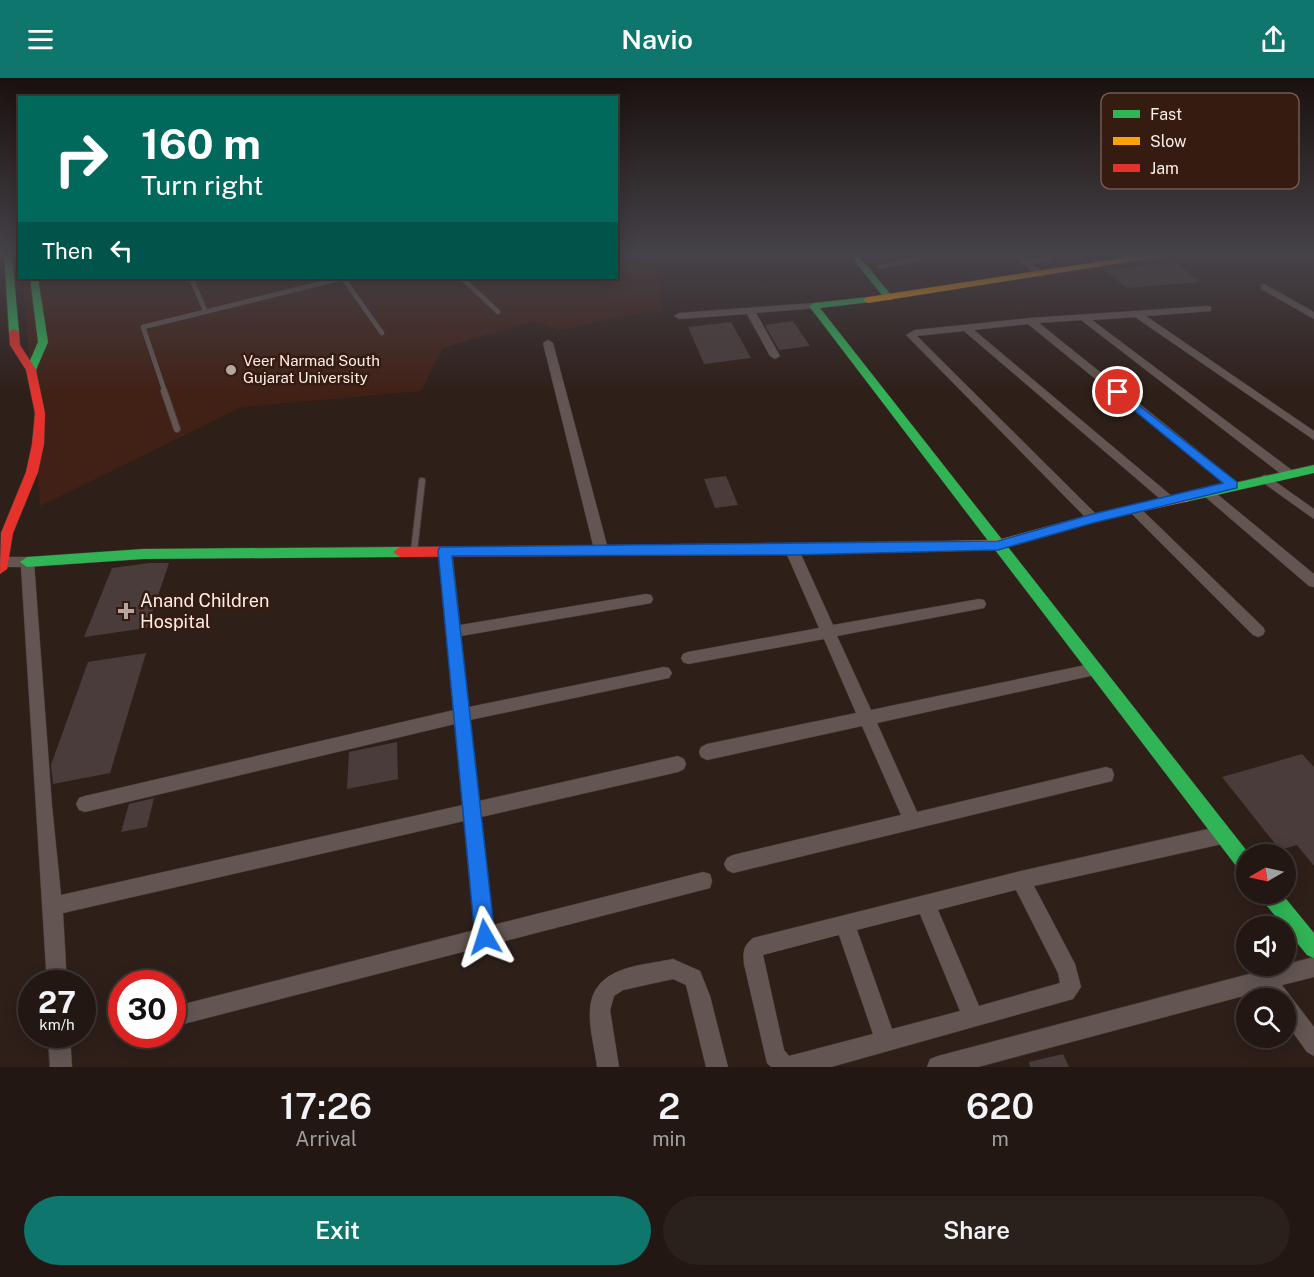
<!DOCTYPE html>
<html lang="en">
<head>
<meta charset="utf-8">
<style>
  :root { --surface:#221713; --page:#2a201c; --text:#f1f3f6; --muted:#a29fa0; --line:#3f3633; --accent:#0f766e }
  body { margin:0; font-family:"Public Sans",sans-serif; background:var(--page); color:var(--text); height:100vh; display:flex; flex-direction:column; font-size:22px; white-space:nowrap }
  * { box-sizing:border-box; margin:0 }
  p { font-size:20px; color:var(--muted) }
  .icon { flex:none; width:33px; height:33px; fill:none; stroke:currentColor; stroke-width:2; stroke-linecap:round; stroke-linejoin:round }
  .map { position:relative; height:989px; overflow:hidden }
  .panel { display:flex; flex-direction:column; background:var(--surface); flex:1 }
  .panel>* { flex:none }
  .guide { position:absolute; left:18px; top:18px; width:600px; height:183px; border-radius:0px; box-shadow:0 3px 15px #0003,0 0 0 2px var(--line); background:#00695c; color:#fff; overflow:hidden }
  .needle { width:39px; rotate:261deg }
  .controls { position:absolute; left:1236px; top:766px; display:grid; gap:12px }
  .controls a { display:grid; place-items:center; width:60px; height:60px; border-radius:50%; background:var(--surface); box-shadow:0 3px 15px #0003,0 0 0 2px var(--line); font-size:30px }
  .speed { position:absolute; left:18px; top:892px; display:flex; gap:12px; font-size:30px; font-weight:700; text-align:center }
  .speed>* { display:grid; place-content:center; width:78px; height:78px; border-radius:50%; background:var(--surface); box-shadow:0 3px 15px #0003,0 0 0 2px var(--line); line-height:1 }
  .speed small { font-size:15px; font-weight:400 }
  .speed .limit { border:9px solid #d22; background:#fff; color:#111 }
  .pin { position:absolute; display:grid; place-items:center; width:51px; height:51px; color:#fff; margin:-26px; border:3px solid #fff; border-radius:50%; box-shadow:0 2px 6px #0007 }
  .me { position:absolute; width:66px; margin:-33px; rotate:354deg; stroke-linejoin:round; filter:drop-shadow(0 0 4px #0008) }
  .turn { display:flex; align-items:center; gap:21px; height:126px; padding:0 24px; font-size:27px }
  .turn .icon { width:78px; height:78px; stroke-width:2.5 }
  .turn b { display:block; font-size:42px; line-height:51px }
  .then { display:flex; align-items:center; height:57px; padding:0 24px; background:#0003; gap:12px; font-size:22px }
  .eta { display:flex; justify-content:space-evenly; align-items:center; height:102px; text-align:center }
  .eta b { font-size:36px; font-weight:600; line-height:42px }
  .action { display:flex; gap:12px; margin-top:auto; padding:12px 24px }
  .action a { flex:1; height:69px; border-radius:36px; background:var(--accent); color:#fff; font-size:24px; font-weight:600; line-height:69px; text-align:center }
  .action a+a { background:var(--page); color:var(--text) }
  header { display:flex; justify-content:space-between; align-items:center; height:78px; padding:0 24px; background:var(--accent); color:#fff; font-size:27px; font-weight:600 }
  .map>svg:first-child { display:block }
</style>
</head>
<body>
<header><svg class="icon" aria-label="menu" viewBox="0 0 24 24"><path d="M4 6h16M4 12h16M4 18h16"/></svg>Navio<svg class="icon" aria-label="share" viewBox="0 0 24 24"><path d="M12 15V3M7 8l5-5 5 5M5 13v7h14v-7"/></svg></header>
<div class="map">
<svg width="1314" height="989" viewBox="0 0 1314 989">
  <rect width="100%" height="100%" fill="#2e1f19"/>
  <path fill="#412116" d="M617,176H653L663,234L633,236L560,252L534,243L443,270L421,313L242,329L40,428L23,200H616Z"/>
  <path fill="#4a3c3a" d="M1176,184L1200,204L1127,210L1105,192Z
    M793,243L810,268L779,272L765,247Z
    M731,244L751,280L704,286L688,249Z
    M726,398L738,427L715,430L704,401Z
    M150,485H169L147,550L84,559L112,490Z
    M146,575L110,695L53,706L51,687L88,584Z
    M397,664L398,701L347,711L349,674Z
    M1302,676L1314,689V788L1297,767L1280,772L1222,699Z
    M154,720L147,749L121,754L129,726Z
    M1063,976L1069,989H1030L1029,984Z"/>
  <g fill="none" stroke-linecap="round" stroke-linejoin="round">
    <g stroke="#473b38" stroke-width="5">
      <path id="lane-far1" d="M191,200L205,232
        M343,200L382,255
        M462,200L498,234
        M165,314L143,249L343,200"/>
    </g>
    <g stroke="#473b38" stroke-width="8">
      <path id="lane" d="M164,313L177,351
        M414,473L422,403"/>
    </g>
    <g stroke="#473b38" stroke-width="1">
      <path id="street" d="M934,176H952L880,191L876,188Z
        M1010,176H1019L1027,182L1043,179V176H1051L1053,179L1049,183L1033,186L1044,196L1040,199Z
        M1264,206L1314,234V241L1261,211V207Z
        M814,225L817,226V230L756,235L780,278L775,281L770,278L747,236L679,241L674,238L679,235Z
        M1208,228L1211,229V233L1146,238L1314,353V362L1135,239L1092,242L1293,393L1295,396L1293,399H1285L1081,242L1039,245L1237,404L1239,407L1237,410H1229L1028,246L974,252L1174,420L1176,423L1174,426H1166L964,253L917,258L1097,437L1099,440L1093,444L1089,443L906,257L915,252L1030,240Z
        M548,262L553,265L608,471L601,476L594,471L543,265Z
        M1266,397L1314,431V441L1262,404L1260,401L1262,398Z
        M1207,410L1211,411L1314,496V509L1309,508L1203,417L1201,414L1203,411Z
        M1134,427L1138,428L1263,549L1265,553L1263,557L1258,559L1253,557L1130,434L1128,431L1130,428Z
        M792,467L799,472L833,547L979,521L984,522L986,526L984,530L979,531L837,558L871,632L1095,585L1100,587L1103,591L1100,595L1095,597L877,645L917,734L1106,689L1112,691L1114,697L1112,703L733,795L727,792L724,786L727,780L733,777L901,737L862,648L707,682L701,679L699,674L701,669L707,666L856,635L824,561L688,586L683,584L681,580L683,576L688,574L819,550L785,472Z
        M445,468L452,473L460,547L646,516L651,517L653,521L651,525L646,526L461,558L469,629L664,589L669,590L672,595L669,600L664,601L470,642L479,723L678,678L684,681L686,686L684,691L678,694L481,739L493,847L703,794L710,796L712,803L710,810L172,949V929L475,852L464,743L63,835L67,906H47L21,489H0V479H27L34,484L52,728L61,817L463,727L455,646L85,734L79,732L76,726L79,720L85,718L454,632L438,473Z
        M1222,748L1228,751L1231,757L1228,763L1222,766L1034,808L1075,886L1081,909L1073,921L831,989H771L767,985L744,886C743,874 743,868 753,860L1021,793ZM1016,812L1058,895L1060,905L979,928L938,832ZM920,836L960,933L892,951L857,852ZM839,857L873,956L789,978L784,972L763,877Z
        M1314,879V899L1282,907L1314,949V978L1307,974L1286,945V921H1268L1262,913L978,989H927L930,981L938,978Z
        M673,881L700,893L710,918L728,989H706L686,907L673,901L623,912L614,918L610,932L619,989H597C595,971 589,951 590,933C592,888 640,888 673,881Z
        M48,957H70L72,989H50Z"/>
    </g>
    <g stroke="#473b38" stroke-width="1">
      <path id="fast" d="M4,176H12L19,254L14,257L9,254Z
        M849,176H857L892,218V222H886Z
        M30,200H38L48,264L36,292L31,295L26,292L38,264Z
        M868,219L871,220V224L820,230L1250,777H1246V796L1240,793L809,228L814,225Z
        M1314,387V395L1185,424L1179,420L1185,416Z
        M946,463L953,468L946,473L568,478L561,473L568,468Z
        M400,469L407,474L400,479L143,481L27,489L20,484L27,479L143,471Z
        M1261,816H1282L1314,855V880L1307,877L1263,823Z"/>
    </g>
    <g stroke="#473b38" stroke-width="1">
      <path id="slow" d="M1149,176H1169L1165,178L868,225L863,222L868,219Z
        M1185,416L1191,420L1189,423L1093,444L998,472L946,473L939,468L946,463L998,462L1093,436Z"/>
    </g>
    <g stroke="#473b38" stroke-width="1">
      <path id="jam" d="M14,251L19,254L20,267L36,292L45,335L44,366L38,394L13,455L7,491L0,496L1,455L26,394L32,366L35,335L26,292L10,267L9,254Z
        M568,468L575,473L568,478L400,479L393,474L400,469Z"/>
    </g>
    <use href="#lane-far1" stroke="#635652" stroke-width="4.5"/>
    <use href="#lane" stroke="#635652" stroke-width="6"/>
    <use href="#street" fill="#635652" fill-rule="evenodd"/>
    <use href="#fast" fill="#30b455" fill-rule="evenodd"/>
    <use href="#slow" fill="#ff9f0a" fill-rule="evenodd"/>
    <use href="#jam" fill="#e5322d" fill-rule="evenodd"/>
  </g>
  <linearGradient id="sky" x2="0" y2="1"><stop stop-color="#19110e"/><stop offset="0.56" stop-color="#464249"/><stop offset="1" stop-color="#464249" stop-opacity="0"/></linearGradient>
  <rect width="1314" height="315" fill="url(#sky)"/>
  <path fill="#1a73e8" stroke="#114b97" stroke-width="1.5" d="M1118,311L1237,404V410L1093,445L998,472L792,477L452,478L495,859L492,866L485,869L478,866L475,859L438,473L440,469L998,463L1093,436L1223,405L1114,316V312Z"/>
  <g fill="#b5a6a0" stroke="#361b11" stroke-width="2">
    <circle cx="231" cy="292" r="6"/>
    <path d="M123 524h6v6h6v6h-6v6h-6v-6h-6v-6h6z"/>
  </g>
  <g text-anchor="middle" stroke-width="5" stroke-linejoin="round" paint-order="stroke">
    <g font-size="15" fill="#feeee9" stroke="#361b11" text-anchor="start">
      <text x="243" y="288">Veer Narmad South<tspan x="243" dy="17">Gujarat University</tspan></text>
    </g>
    <g font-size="18" fill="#feeee9" stroke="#361b11" text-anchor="start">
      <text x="140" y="529">Anand Children<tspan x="140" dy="21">Hospital</tspan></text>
    </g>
  </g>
  <rect x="1101" y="15" width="198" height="96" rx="9" fill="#361b11" stroke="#725a52" stroke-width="1.5"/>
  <rect x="1113" y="32" width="27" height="8" fill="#30b455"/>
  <rect x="1113" y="59" width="27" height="8" fill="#ff9f0a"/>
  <rect x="1113" y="86" width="27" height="8" fill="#e5322d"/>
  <g font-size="16" fill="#feeee9">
    <text x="1150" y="42">Fast</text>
    <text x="1150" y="69">Slow</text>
    <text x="1150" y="96">Jam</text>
  </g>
</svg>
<div class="controls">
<a><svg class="needle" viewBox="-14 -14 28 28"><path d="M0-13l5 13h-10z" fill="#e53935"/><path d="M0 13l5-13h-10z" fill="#a29fa0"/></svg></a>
<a><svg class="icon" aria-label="sound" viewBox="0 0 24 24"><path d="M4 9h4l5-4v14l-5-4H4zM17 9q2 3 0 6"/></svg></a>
<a><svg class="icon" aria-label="search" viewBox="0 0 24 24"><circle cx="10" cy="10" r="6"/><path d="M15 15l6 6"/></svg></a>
</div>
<div class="speed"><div>27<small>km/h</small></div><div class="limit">30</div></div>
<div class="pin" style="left:1118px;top:314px;background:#d93025"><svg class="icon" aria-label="arrive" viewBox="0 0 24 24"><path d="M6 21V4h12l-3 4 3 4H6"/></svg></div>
<svg class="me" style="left:485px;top:859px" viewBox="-20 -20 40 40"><path d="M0-17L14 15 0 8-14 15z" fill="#1a73e8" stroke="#fff" stroke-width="4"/></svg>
<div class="guide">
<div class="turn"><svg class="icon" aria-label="right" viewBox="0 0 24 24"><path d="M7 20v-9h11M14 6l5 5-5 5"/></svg><div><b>160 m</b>Turn right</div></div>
<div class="then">Then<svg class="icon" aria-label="left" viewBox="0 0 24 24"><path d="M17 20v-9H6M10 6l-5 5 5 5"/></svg></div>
</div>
</div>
<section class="panel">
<div class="eta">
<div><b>17:26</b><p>Arrival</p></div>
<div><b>2</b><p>min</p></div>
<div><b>620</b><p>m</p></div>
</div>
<div class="action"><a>Exit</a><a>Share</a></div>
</section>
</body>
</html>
